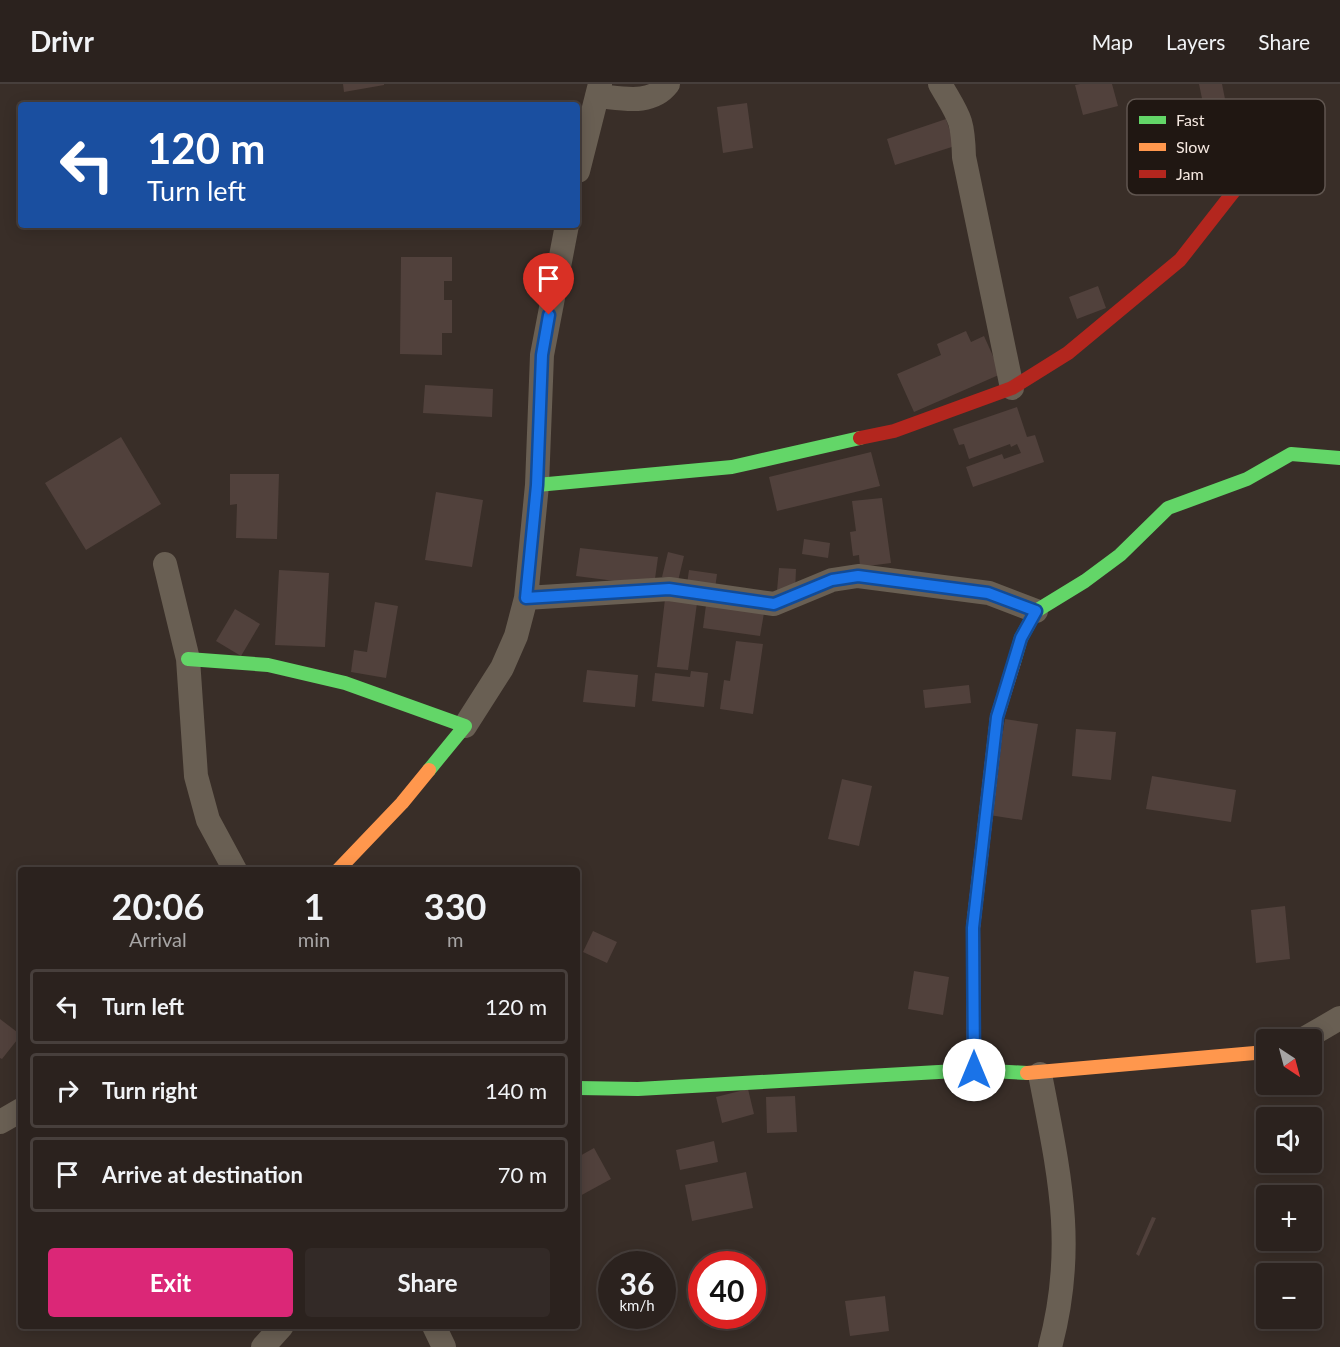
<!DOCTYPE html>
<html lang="en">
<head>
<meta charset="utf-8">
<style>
  :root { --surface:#2b221e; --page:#332a27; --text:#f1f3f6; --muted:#a6a4a4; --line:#473f3c; --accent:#db2777 }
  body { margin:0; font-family:Lato,sans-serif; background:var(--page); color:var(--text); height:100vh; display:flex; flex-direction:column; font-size:22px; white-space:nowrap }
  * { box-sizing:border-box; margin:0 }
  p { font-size:20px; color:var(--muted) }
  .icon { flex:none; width:33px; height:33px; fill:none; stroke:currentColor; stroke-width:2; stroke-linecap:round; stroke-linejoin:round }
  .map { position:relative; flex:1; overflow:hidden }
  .side { position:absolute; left:18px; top:783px; width:562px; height:462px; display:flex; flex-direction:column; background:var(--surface); border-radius:6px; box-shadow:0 3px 15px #0003,0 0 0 2px var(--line) }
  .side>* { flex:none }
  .banner { position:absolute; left:18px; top:18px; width:562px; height:126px; border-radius:6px; box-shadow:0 3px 15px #0003,0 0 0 2px var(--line); background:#1a4fa0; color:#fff; overflow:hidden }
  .needle { width:39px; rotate:144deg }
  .tools { position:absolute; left:1256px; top:945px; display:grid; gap:12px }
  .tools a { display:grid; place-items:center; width:66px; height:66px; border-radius:6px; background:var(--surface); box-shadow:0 3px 15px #0003,0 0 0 2px var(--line); font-size:30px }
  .speed { position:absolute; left:598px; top:1167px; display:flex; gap:12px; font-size:30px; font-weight:700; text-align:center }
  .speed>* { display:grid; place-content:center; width:78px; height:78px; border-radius:50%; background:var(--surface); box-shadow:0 3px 15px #0003,0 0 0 2px var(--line); line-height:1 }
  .speed small { font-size:15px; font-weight:400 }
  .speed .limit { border:9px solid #d22; background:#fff; color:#111 }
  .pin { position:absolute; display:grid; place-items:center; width:51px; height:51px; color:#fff; margin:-62px -26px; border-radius:50% 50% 50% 0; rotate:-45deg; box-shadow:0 0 6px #0007 }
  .pin .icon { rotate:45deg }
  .me { position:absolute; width:66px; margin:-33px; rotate:0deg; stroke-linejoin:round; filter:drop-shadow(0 0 4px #0008) }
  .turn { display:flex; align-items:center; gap:21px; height:126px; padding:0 30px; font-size:27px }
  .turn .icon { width:78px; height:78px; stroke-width:2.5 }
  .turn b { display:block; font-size:42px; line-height:51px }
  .eta { display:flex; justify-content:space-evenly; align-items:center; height:102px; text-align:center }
  .eta b { font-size:36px; font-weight:700; line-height:42px }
  .primary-button { display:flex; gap:12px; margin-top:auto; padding:12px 30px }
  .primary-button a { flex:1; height:69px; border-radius:6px; background:var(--accent); color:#fff; font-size:24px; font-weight:700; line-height:69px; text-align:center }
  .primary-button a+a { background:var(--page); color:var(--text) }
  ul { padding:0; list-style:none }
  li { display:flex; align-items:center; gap:18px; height:75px; margin:0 12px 9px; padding:0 18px; border:3px solid var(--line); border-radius:6px }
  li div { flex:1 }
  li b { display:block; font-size:22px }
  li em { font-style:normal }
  header { display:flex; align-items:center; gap:36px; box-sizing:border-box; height:84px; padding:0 30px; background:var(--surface); border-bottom:2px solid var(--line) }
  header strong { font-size:28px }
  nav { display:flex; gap:33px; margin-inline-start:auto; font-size:21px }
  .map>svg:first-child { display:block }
</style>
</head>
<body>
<header>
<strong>Drivr</strong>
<nav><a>Map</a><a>Layers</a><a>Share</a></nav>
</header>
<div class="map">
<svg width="1340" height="1263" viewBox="0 0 1340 1263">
  <rect width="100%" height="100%" fill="#392e28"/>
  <path fill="#51413c" d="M343,0H384V1L344,8Z
    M1080,0H1112L1118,22L1083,31L1075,1Z
    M1199,0H1222L1227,25L1205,29Z
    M747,19L753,64L723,69L717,23Z
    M946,35L955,62L895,81L887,55Z
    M401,173H452V197H444V216H452V249H442V271L400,270Z
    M1098,202L1106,224L1077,235L1069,213Z
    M966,247L971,258L984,252L1001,290L914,328L897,290L941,271L937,260Z
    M425,301L493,305L492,333L423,329Z
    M1017,323L1027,353L1035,351L1044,378L973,403L966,383L1002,370L1004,375L1021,369L1017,360L1011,363L1010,360L969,375L964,360L959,361L953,345Z
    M121,353L161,420L86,466L45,399Z
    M871,368L880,402L777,427L769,393Z
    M230,390H279L277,455L236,454L237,420L230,421Z
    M436,408L483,416L472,483L425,476Z
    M882,414L891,479L860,483L859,471L853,472L850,448L856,447L852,417Z
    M804,455L830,459L828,474L802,470Z
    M580,464L658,473L654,502L576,492Z
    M668,468L684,472L678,497L662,493Z
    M779,484L796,485L795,508L777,507Z
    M279,486L329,489L325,563L275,561Z
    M689,486L717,490L715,505L687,500Z
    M665,515L697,519L688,586L657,583Z
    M375,518L398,522L386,594L351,588L354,566L367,568Z
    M706,521L764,529L760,552L703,544Z
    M235,525L260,540L241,572L216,557Z
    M736,557L763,560L753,630L720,625L724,596L730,597Z
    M587,586L638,591L635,623L583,618Z
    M691,587L708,589L704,623L652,617L655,589L690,593Z
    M969,601L971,619L925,624L923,606Z
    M1005,635L1038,640L1022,736L989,731Z
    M1076,645L1116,648L1111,696L1072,692Z
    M1152,692L1236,706L1231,738L1146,725Z
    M842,695L872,702L859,762L828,755Z
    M1285,822L1290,875L1256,879L1251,826Z
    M593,847L617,858L607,879L583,868Z
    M914,887L949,893L943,931L908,925Z
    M0,935L21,951L2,975L0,974Z
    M748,1005L754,1030L722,1039L716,1013Z
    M795,1012L797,1048L767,1049L766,1013Z
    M714,1057L718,1078L680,1086L676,1066Z
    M594,1064L611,1095L578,1113V1073Z
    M746,1088L753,1124L692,1137L685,1101Z
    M1152,1133L1156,1134L1139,1172L1136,1170Z
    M885,1212L889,1247L850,1252L845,1217Z"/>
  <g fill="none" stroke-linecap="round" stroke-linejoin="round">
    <path stroke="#695f53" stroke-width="24" d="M940,0C959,33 963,34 964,73L1012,304
      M597,12C622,14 651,22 668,0
      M578,87L600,0
      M165,480L188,575L196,692L208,736L235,786
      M526,514L669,505L774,520L832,496L858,492L989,509L1036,527
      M465,642L502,584L516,552L526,514L537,401L542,271L567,141
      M1302,956L1340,934
      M1040,990C1059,1089 1077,1162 1050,1263
      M0,1038L21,1026
      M434,1242L444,1263
      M263,1263L282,1242"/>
    <path stroke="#63d668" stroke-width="14" d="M537,401L732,383L860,354
      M188,575L268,581L345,599L465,642L429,686
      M1014,578L1021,554L1036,527L1085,497L1120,471L1168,424L1247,395L1291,370L1340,374
      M578,1004L638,1005L974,986L1027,989"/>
    <path stroke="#ff974d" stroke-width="14" d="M338,786L402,719L429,686
      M974,986L973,844L997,633L1014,578
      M1027,989L1266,968"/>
    <path stroke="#b3261e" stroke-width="14" d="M860,354L894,347L1012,304L1068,269L1180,176L1238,102"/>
  </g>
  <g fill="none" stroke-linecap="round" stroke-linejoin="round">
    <g stroke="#114b97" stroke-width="15">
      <path id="route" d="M549,231L542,271L537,401L526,514L669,505L774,520L832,496L858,492L988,509L1036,527L1021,554L997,633L973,844L974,986"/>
    </g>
    <use href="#route" stroke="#1a73e8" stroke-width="10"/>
  </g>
  <rect x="1127" y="15" width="198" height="96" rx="9" fill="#201712" stroke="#605650" stroke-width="1.5"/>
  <rect x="1139" y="32" width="27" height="8" fill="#63d668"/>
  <rect x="1139" y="59" width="27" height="8" fill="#ff974d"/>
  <rect x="1139" y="86" width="27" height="8" fill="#b3261e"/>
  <g font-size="16" fill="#f5e8e0">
    <text x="1176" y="42">Fast</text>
    <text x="1176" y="69">Slow</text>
    <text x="1176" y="96">Jam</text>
  </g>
</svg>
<div class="tools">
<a><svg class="needle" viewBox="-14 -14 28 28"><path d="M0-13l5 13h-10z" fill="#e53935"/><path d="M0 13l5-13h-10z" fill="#a6a4a4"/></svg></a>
<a><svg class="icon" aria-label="sound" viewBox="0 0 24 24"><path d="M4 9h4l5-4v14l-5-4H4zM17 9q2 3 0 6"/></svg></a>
<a>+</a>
<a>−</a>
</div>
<div class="speed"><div>36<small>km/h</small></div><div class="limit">40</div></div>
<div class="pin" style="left:549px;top:231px;background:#d93025"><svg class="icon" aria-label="arrive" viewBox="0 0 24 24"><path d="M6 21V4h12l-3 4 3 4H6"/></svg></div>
<svg class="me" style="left:974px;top:986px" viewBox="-20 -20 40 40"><circle r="19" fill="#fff"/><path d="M0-13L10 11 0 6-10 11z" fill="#1a73e8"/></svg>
<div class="banner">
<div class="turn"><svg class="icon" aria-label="left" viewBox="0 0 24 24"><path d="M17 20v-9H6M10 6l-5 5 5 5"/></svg><div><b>120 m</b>Turn left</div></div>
</div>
<section class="side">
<div class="eta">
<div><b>20:06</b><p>Arrival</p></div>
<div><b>1</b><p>min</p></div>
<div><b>330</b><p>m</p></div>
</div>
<ul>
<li><svg class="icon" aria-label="left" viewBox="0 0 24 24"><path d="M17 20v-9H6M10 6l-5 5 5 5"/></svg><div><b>Turn left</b></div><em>120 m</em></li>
<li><svg class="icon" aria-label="right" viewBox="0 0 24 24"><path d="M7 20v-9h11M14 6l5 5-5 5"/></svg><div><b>Turn right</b></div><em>140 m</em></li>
<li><svg class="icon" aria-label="arrive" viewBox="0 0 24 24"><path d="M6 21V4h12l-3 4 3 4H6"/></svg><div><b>Arrive at destination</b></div><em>70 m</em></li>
</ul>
<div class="primary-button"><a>Exit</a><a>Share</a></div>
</section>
</div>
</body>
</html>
